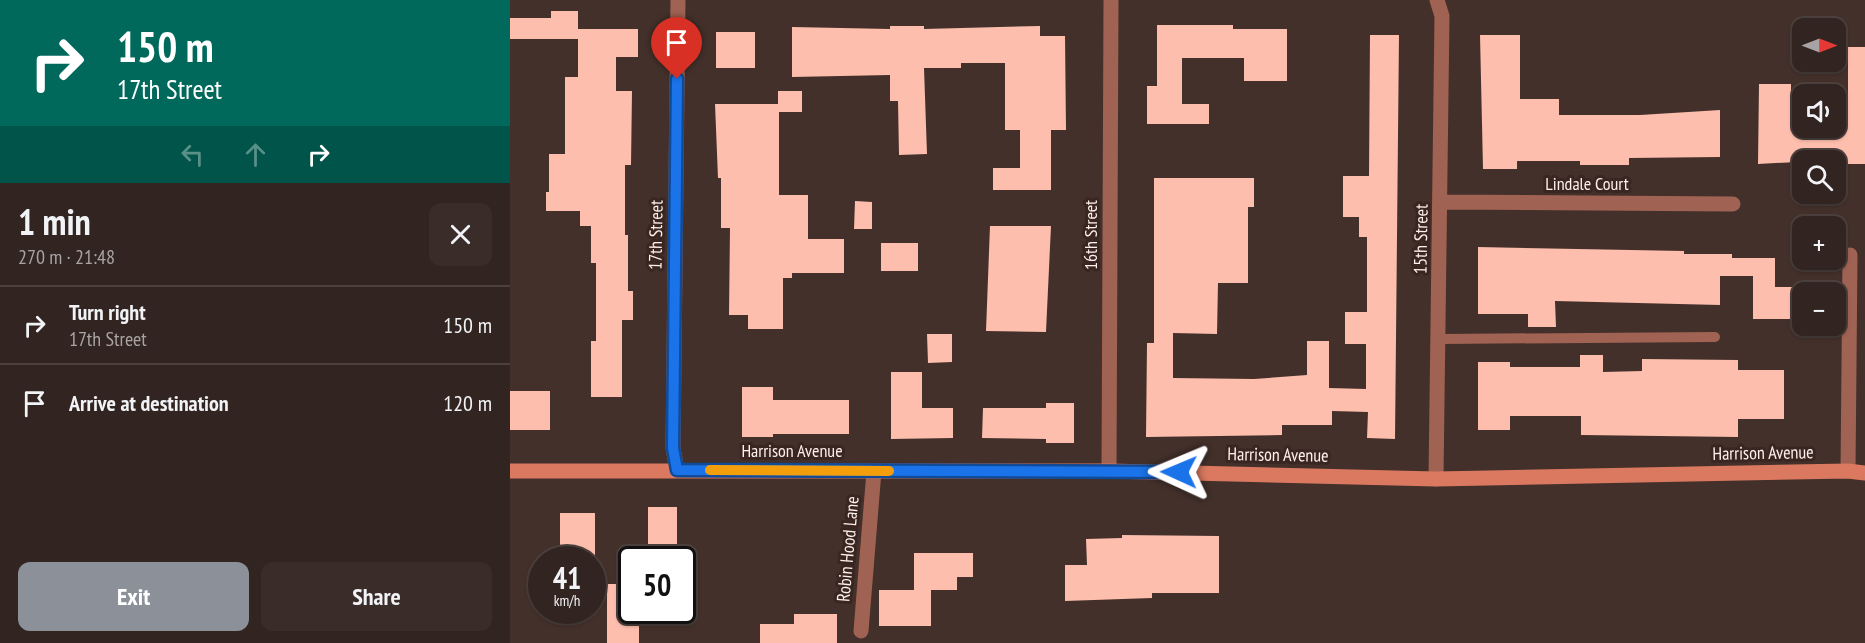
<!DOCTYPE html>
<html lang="en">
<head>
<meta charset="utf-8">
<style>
  :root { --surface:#322420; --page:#3a2c29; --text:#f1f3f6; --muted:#a8a4a5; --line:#4d413e; --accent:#8c9099 }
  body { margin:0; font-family:"PT Sans Narrow",sans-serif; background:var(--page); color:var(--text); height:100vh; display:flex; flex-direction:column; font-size:22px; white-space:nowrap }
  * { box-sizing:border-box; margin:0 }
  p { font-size:20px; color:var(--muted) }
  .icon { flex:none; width:33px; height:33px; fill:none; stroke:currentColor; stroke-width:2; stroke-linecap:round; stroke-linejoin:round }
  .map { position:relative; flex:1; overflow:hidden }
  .panel { display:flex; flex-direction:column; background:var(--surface); width:510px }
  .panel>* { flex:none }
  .hud { background:#00695c; color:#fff; overflow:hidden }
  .needle { width:39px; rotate:90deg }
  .tools { position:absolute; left:1282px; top:18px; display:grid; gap:12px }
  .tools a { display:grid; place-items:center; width:54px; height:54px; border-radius:12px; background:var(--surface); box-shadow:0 2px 4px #0004,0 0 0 2px var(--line); font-size:30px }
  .speed { position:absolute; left:18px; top:546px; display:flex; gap:12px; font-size:30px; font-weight:700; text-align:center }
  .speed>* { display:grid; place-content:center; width:78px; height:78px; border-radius:50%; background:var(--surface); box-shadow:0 2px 4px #0004,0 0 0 2px var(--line); line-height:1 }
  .speed small { font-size:15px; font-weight:400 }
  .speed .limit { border:3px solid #111; border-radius:9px; background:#fff; color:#111 }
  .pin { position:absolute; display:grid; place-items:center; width:51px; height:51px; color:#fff; margin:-62px -26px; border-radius:50% 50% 50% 0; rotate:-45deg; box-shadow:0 0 6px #0007 }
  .pin .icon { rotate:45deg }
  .me { position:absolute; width:66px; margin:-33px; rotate:271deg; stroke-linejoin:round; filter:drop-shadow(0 0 4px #0008) }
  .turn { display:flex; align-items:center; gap:21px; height:126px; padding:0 18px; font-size:27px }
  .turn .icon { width:78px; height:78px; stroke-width:2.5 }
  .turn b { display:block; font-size:42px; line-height:51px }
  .lanes { display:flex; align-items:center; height:57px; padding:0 18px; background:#0003; justify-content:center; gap:30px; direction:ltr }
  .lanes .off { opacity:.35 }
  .round { display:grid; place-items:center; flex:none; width:63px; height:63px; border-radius:12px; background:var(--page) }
  .head { display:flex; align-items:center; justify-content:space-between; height:102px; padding:0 18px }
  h1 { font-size:36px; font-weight:600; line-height:45px }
  .primary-button { display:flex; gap:12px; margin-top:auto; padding:12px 18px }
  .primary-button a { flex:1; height:69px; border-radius:12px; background:var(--accent); color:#fff; font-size:24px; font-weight:600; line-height:69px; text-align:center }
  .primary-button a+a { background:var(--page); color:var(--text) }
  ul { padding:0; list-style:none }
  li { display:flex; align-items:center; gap:18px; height:78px; padding:0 18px; border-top:2px solid var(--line) }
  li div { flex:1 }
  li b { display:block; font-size:22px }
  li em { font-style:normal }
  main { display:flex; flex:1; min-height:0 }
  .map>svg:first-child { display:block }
</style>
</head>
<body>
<main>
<section class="panel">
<div class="hud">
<div class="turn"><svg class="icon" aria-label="right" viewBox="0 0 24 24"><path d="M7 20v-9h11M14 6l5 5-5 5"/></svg><div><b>150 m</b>17th Street</div></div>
<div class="lanes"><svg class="icon off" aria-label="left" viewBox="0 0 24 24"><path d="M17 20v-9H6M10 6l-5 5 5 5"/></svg><svg class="icon off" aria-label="ahead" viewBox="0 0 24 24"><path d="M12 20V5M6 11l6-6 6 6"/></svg><svg class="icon" aria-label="right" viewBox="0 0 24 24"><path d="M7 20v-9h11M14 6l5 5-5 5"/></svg></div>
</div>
<div class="head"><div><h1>1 min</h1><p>270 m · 21:48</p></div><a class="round"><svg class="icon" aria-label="close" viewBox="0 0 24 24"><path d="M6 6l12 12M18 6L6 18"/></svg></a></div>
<ul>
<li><svg class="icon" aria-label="right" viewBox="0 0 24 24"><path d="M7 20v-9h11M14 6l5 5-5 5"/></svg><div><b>Turn right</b><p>17th Street</p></div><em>150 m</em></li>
<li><svg class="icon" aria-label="arrive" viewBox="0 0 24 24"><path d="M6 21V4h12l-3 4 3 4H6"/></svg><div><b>Arrive at destination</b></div><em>120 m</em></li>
</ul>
<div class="primary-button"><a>Exit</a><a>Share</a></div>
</section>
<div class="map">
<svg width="1355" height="643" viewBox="0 0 1355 643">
  <rect width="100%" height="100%" fill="#43302a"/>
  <path fill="#fdbead" d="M41,11H68V39H0V18H41Z
    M647,25H723V29H777V81H734V58H672V104H699V124H637V86H647Z
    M380,26H414V29L530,26V36H555L556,130H541V190H483V168H510V130H495V63H451V68H414L417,154L389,155L388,101H380V75L282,77V27L380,29Z
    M68,29H128V57H106V91H122L121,165H115V235H118V291H123V320H112V397H81V341H86V263H81V226H70V211H36V192H39V154H55V77H68Z
    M206,32H245V68H206Z
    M860,35H889L885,439L857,438L858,412L822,411V425H772V435L636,437L637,343H644V178H744V207H738V283H708L707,334L663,333V378L744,379L797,375V341H819V388L856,389V344H835V312H857V237H849V217H833V176H859Z
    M970,35H1010V99H1049V115H1130L1210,110V157L1119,158V165H1070V161H1007V169H973Z
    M1338,47H1355V164H1326V160L1248,164L1249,84H1281V128H1326V98H1338Z
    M268,91H292V112H269V195H298V239H334V273H282V278H273V329H238V315H219L220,228H211V178H208L205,104H268Z
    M345,201L362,202V229H344Z
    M480,226H541L536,332L476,331Z
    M371,243H408V271H371Z
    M968,247L1174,251V254H1222V258H1265V287H1293V319H1243V276H1210V305L1045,301L1046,327H1018V314H968Z
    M417,334H442V362L418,363Z
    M1070,355H1093V372L1132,371V359L1228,360V370H1274V419H1228V437L1071,435V416H1000V430H968V362H1000V367H1070Z
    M381,372H412V408H443V438L381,439Z
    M232,387H263V400H339V434H263V437H232Z
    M0,391H40V430H0Z
    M536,403H564V443H536V439L472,438L473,408H536Z
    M138,507H167V545H138Z
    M50,513H85V558H50Z
    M612,535L709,536V593H642V598L555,601V565H577L576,539L612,538Z
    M404,553H463V577H447V590H421V626H369V590H404Z
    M97,584H122V610H129V643H97Z
    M284,614H327V643H250V624H284Z"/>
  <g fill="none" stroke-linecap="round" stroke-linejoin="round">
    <path stroke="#a06252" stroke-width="10" d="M930,339L1205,337"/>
    <path stroke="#a06252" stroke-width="15" d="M931,202L1223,204
      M167,470L163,448L168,0
      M599,471L601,0
      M1338,471L1340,255
      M926,479L932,16L927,0
      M351,631L364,471"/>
    <path stroke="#db7960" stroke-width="15" d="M0,471H599L926,479L1338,471L1355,473"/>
  </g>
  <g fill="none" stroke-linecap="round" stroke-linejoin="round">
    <g stroke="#114b97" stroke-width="15">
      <path id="route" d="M167,79L163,448L167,470L669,472"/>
    </g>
    <use href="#route" stroke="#1a73e8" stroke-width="10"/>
    <path stroke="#f59e0b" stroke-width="10" d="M200,470L379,471"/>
  </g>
  <g text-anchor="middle" stroke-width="6" stroke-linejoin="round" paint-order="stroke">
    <g font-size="18" fill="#fdefec" stroke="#392621">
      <text x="1077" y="190">Lindale Court</text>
      <text transform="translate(146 235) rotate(-89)" y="6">17th Street</text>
      <text transform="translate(581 235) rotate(-90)" y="6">16th Street</text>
      <text transform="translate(911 239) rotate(-89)" y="6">15th Street</text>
      <text x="282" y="457">Harrison Avenue</text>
      <text transform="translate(1253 453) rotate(-1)" y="6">Harrison Avenue</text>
      <text transform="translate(768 455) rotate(1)" y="6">Harrison Avenue</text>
      <text transform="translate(338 549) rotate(-85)" y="6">Robin Hood Lane</text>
    </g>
  </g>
</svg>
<div class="tools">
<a><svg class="needle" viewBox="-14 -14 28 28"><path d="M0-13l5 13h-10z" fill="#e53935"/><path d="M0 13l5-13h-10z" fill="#a8a4a5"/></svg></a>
<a><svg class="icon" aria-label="sound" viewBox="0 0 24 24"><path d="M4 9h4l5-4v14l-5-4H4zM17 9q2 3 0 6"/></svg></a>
<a><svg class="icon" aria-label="search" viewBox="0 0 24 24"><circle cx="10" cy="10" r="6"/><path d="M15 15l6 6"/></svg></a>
<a>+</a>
<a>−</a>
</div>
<div class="speed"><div>41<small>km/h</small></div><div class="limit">50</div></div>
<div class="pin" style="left:167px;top:79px;background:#d93025"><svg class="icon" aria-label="arrive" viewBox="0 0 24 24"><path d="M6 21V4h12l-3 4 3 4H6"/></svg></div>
<svg class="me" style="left:669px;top:472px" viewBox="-20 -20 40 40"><path d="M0-17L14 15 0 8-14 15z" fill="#1a73e8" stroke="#fff" stroke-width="4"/></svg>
</div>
</main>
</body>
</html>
